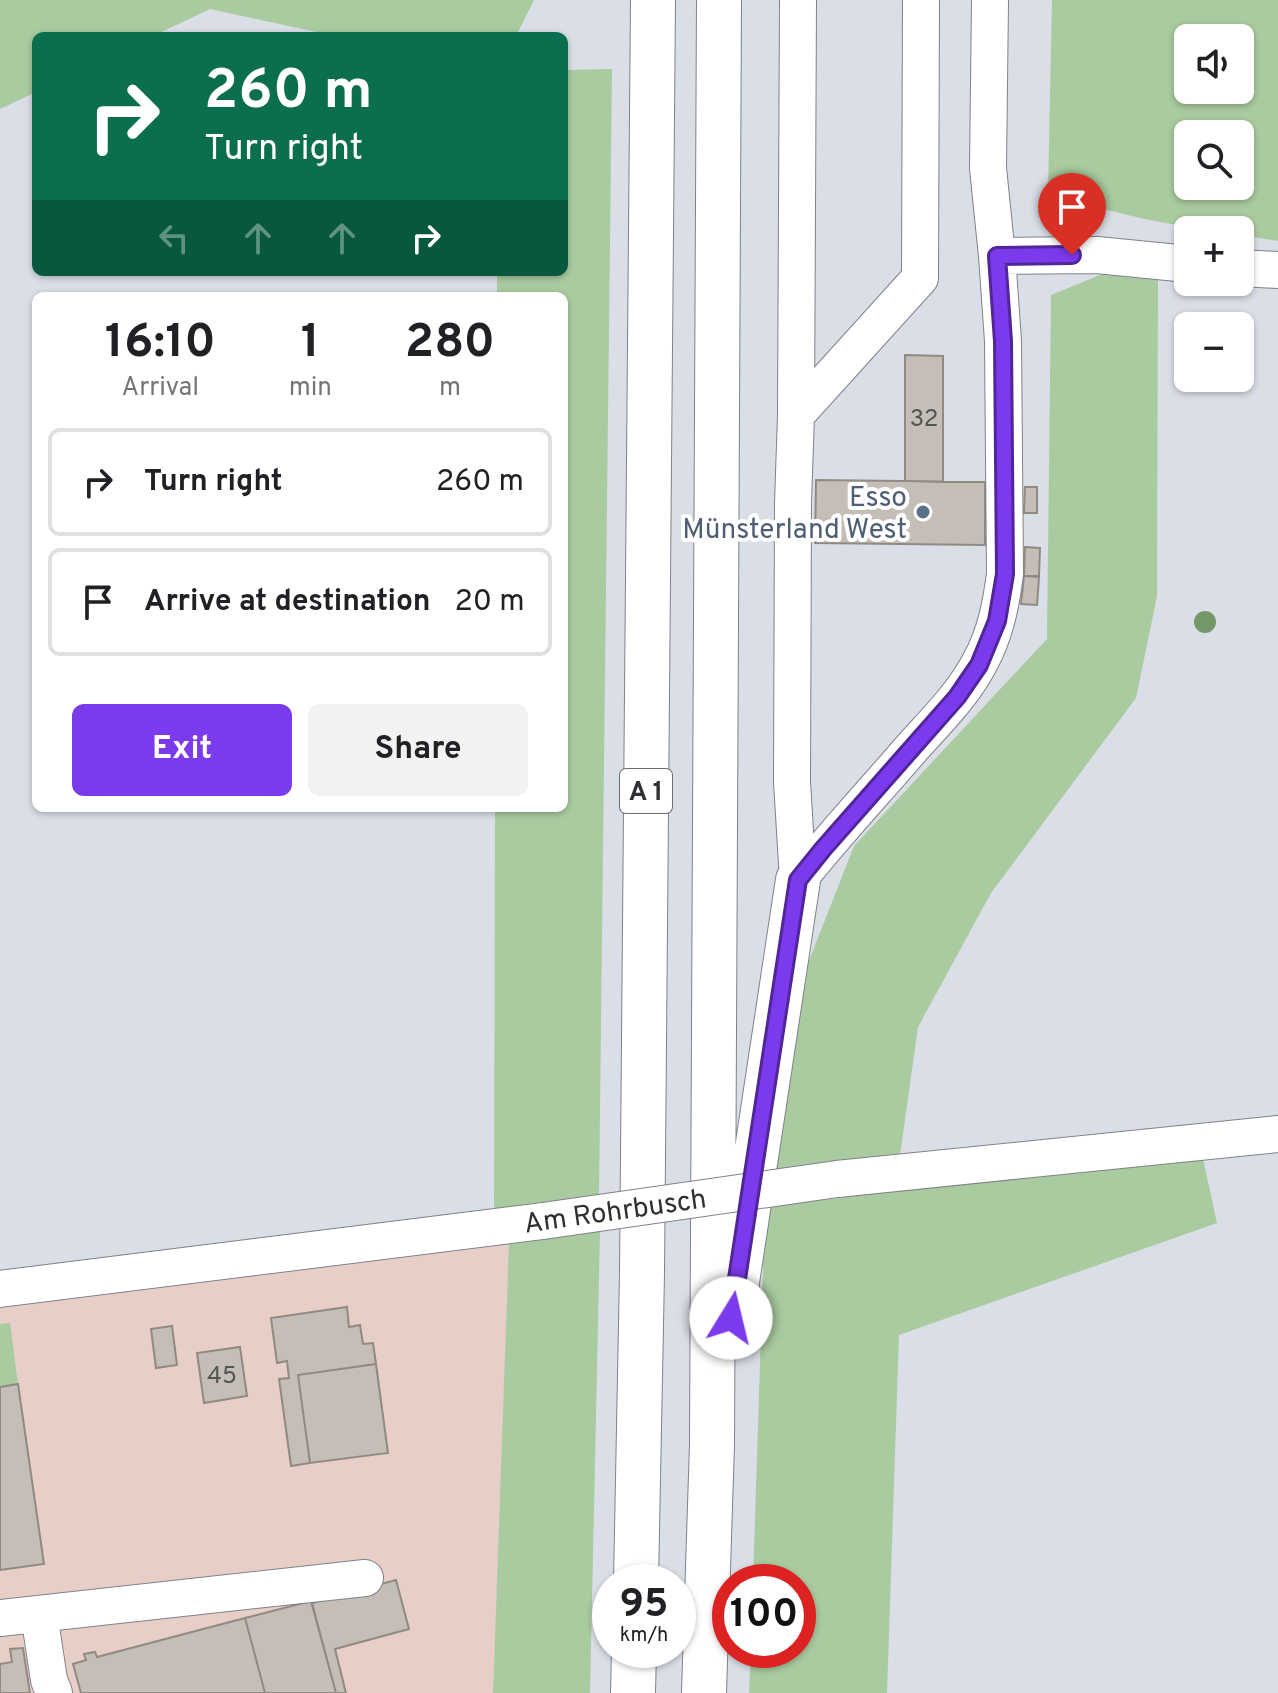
<!DOCTYPE html>
<html lang="en">
<head>
<meta charset="utf-8">
<style>
  :root { --surface:#fff; --page:#f2f2f2; --text:#202124; --muted:#757577; --line:#e0e0e0; --accent:#7c3aed }
  body { margin:0; font-family:Overpass,sans-serif; background:var(--page); color:var(--text); height:100vh; display:flex; flex-direction:column; font-size:30px; white-space:nowrap }
  * { box-sizing:border-box; margin:0 }
  p { font-size:26px; color:var(--muted) }
  .icon { flex:none; width:44px; height:44px; fill:none; stroke:currentColor; stroke-width:2; stroke-linecap:round; stroke-linejoin:round }
  .map { position:relative; flex:1; overflow:hidden }
  .sheet { position:absolute; left:32px; top:292px; width:536px; height:520px; display:flex; flex-direction:column; background:var(--surface); border-radius:12px; box-shadow:0 2px 6px #0004 }
  .sheet>* { flex:none }
  .guide { position:absolute; left:32px; top:32px; width:536px; height:244px; border-radius:12px; box-shadow:0 2px 6px #0004; background:#0b6e4f; color:#fff; overflow:hidden }
  .tools { position:absolute; left:1174px; top:24px; display:grid; gap:16px }
  .tools a { display:grid; place-items:center; width:80px; height:80px; border-radius:12px; background:var(--surface); box-shadow:0 2px 6px #0004; font-size:40px }
  .speed { position:absolute; left:592px; top:1564px; display:flex; gap:16px; font-size:40px; font-weight:700; text-align:center }
  .speed>* { display:grid; place-content:center; width:104px; height:104px; border-radius:50%; background:var(--surface); box-shadow:0 2px 6px #0004; line-height:1 }
  .speed small { font-size:20px; font-weight:400 }
  .speed .limit { border:12px solid #d22; background:#fff; color:#111 }
  .pin { position:absolute; display:grid; place-items:center; width:68px; height:68px; color:#fff; margin:-82px -34px; border-radius:50% 50% 50% 0; rotate:-45deg; box-shadow:0 0 8px #0007 }
  .pin .icon { rotate:45deg }
  .me { position:absolute; width:88px; margin:-44px; rotate:9deg; stroke-linejoin:round; filter:drop-shadow(0 0 6px #0008) }
  .turn { display:flex; align-items:center; gap:28px; height:168px; padding:0 40px; font-size:36px }
  .turn .icon { width:104px; height:104px; stroke-width:2.5 }
  .turn b { display:block; font-size:56px; line-height:68px }
  .lanes { display:flex; align-items:center; height:76px; padding:0 40px; background:#0003; justify-content:center; gap:40px; direction:ltr }
  .lanes .off { opacity:.35 }
  .eta { display:flex; justify-content:space-evenly; align-items:center; height:136px; text-align:center }
  .eta b { font-size:48px; font-weight:700; line-height:56px }
  .action { display:flex; gap:16px; margin-top:auto; padding:16px 40px }
  .action a { flex:1; height:92px; border-radius:12px; background:var(--accent); color:#fff; font-size:32px; font-weight:700; line-height:92px; text-align:center }
  .action a+a { background:var(--page); color:var(--text) }
  ul { padding:0; list-style:none }
  li { display:flex; align-items:center; gap:24px; height:108px; margin:0 16px 12px; padding:0 24px; border:4px solid var(--line); border-radius:12px }
  li div { flex:1 }
  li b { display:block; font-size:30px }
  li em { font-style:normal }
  .map>svg:first-child { display:block }
</style>
</head>
<body>
<div class="map">
<svg width="1278" height="1693" viewBox="0 0 1278 1693">
  <rect width="100%" height="100%" fill="#dadee7"/>
  <path fill="#e7cec7" d="M509,1242L493,1693H0V1305Z"/>
  <path fill="#aaca9f" fill-rule="evenodd" d="M0,0H534L516,36H335L210,9L153,36H36V92L0,109Z
    M1052,0H1278V241L1240,235V230C1176,230 1109,212 1048,192ZM1240,38V90H1188V38ZM1240,134V186H1188V134Z
    M612,69L599,1196L494,1213L495,808H564V296H497V272H564V70Z
    M1100,275L1158,276L1157,596L1136,698L991,893L918,1027L900,1155L771,1170L792,1004L854,846L1047,639L1051,295Z
    M1202,1154L1217,1223L899,1335L887,1693H749L751,1650H798V1582H753L765,1207Z
    M600,1231L590,1693H493L509,1242Z
    M10,1323L18,1384L0,1387V1324Z"/>
  <path fill="#c4beb7" stroke="#908a83" stroke-width="2" d="M905,355L943,356V482L905,481Z
    M816,480L985,482V545L815,543Z
    M1025,487H1037V513H1024Z
    M1025,547L1040,548L1039,576H1024Z
    M1024,576L1039,577L1037,605L1021,604Z
    M347,1307L349,1327L360,1325L363,1344L373,1343L376,1364L298,1375L310,1463L291,1466L279,1379L289,1378L287,1361L277,1363L271,1318Z
    M172,1326L177,1365L156,1368L151,1329Z
    M240,1347L247,1396L204,1403L197,1353Z
    M376,1364L388,1453L310,1463L298,1375Z
    M18,1384L44,1564L0,1570V1387Z
    M396,1580L409,1629L335,1649L346,1693H336L312,1603Z
    M311,1601L336,1693H265L245,1618Z
    M245,1618L265,1693H81L73,1664L86,1660L84,1654L95,1652L97,1657Z
    M23,1648L30,1693H0V1664L12,1662L10,1649Z"/>
  <g fill="none" stroke-linecap="round" stroke-linejoin="round">
    <g stroke="#7f828a" stroke-width="38">
      <path id="minor" d="M997,256L1097,255L1188,264
        M1240,268L1278,270
        M796,415L920,278L921,0
        M798,880C834,835 873,793 911,749C935,722 963,695 980,662C995,635 1001,605 1005,574L1003,341L997,256L988,168L990,0
        M798,880L792,782L793,503L796,415L798,0
        M837,1179L1278,1134
        M0,1289L543,1221
        M39,1614L49,1680L54,1693
        M0,1618L365,1578"/>
    </g>
    <g stroke="#7f828a" stroke-width="46">
      <path id="highway" d="M735,1295L798,880
        M636,1582L642,1273L653,0
        M633,1693L634,1650
        M704,1693L712,1444L719,0"/>
    </g>
    <use href="#minor" stroke="#fff" stroke-width="36"/>
    <use href="#highway" stroke="#fff" stroke-width="44"/>
    <g stroke="#7f828a" stroke-width="38" stroke-linecap="butt">
      <path id="minor-bridge" d="M543,1221L837,1179"/>
    </g>
    <use href="#minor-bridge" stroke="#fff" stroke-width="36"/>
  </g>
  <circle fill="#759868" cx="1205" cy="622" r="11"/>
  <g fill="none" stroke-linecap="round" stroke-linejoin="round">
    <g stroke="#51269a" stroke-width="20">
      <path id="route" d="M731,1318L798,880L823,849L957,697L979,665L997,621L1005,574L1003,341L997,256L1072,255"/>
    </g>
    <use href="#route" stroke="#7c3aed" stroke-width="14"/>
  </g>
  <circle fill="#5c6f8a" stroke="#fff" stroke-width="3" cx="923" cy="512" r="8"/>
  <g text-anchor="middle" stroke-width="8" stroke-linejoin="round" paint-order="stroke">
    <g font-size="24" fill="#545454">
      <text x="924" y="426">32</text>
      <text x="222" y="1383">45</text>
    </g>
    <rect fill="#fff" stroke="#6d6e70" stroke-width="2" x="620" y="769" width="52" height="44" rx="6"/>
    <g font-size="26" font-weight="bold" fill="#2f3033">
      <text x="646" y="800">A 1</text>
    </g>
    <g font-size="28" fill="#4e5e75" stroke="#fff" text-anchor="end">
      <text x="907" y="506">Esso<tspan x="907" dy="32">Münsterland West</tspan></text>
    </g>
    <g font-size="28" fill="#2f3033" stroke="#fff">
      <text transform="translate(615 1210) rotate(-8)" y="10">Am Rohrbusch</text>
    </g>
  </g>
</svg>
<div class="tools">
<a><svg class="icon" aria-label="sound" viewBox="0 0 24 24"><path d="M4 9h4l5-4v14l-5-4H4zM17 9q2 3 0 6"/></svg></a>
<a><svg class="icon" aria-label="search" viewBox="0 0 24 24"><circle cx="10" cy="10" r="6"/><path d="M15 15l6 6"/></svg></a>
<a>+</a>
<a>−</a>
</div>
<div class="speed"><div>95<small>km/h</small></div><div class="limit">100</div></div>
<div class="pin" style="left:1072px;top:255px;background:#d93025"><svg class="icon" aria-label="arrive" viewBox="0 0 24 24"><path d="M6 21V4h12l-3 4 3 4H6"/></svg></div>
<svg class="me" style="left:731px;top:1318px" viewBox="-20 -20 40 40"><circle r="19" fill="#fff"/><path d="M0-13L10 11 0 6-10 11z" fill="#7c3aed"/></svg>
<div class="guide">
<div class="turn"><svg class="icon" aria-label="right" viewBox="0 0 24 24"><path d="M7 20v-9h11M14 6l5 5-5 5"/></svg><div><b>260 m</b>Turn right</div></div>
<div class="lanes"><svg class="icon off" aria-label="left" viewBox="0 0 24 24"><path d="M17 20v-9H6M10 6l-5 5 5 5"/></svg><svg class="icon off" aria-label="ahead" viewBox="0 0 24 24"><path d="M12 20V5M6 11l6-6 6 6"/></svg><svg class="icon off" aria-label="ahead" viewBox="0 0 24 24"><path d="M12 20V5M6 11l6-6 6 6"/></svg><svg class="icon" aria-label="right" viewBox="0 0 24 24"><path d="M7 20v-9h11M14 6l5 5-5 5"/></svg></div>
</div>
<section class="sheet">
<div class="eta">
<div><b>16:10</b><p>Arrival</p></div>
<div><b>1</b><p>min</p></div>
<div><b>280</b><p>m</p></div>
</div>
<ul>
<li><svg class="icon" aria-label="right" viewBox="0 0 24 24"><path d="M7 20v-9h11M14 6l5 5-5 5"/></svg><div><b>Turn right</b></div><em>260 m</em></li>
<li><svg class="icon" aria-label="arrive" viewBox="0 0 24 24"><path d="M6 21V4h12l-3 4 3 4H6"/></svg><div><b>Arrive at destination</b></div><em>20 m</em></li>
</ul>
<div class="action"><a>Exit</a><a>Share</a></div>
</section>
</div>
</body>
</html>
